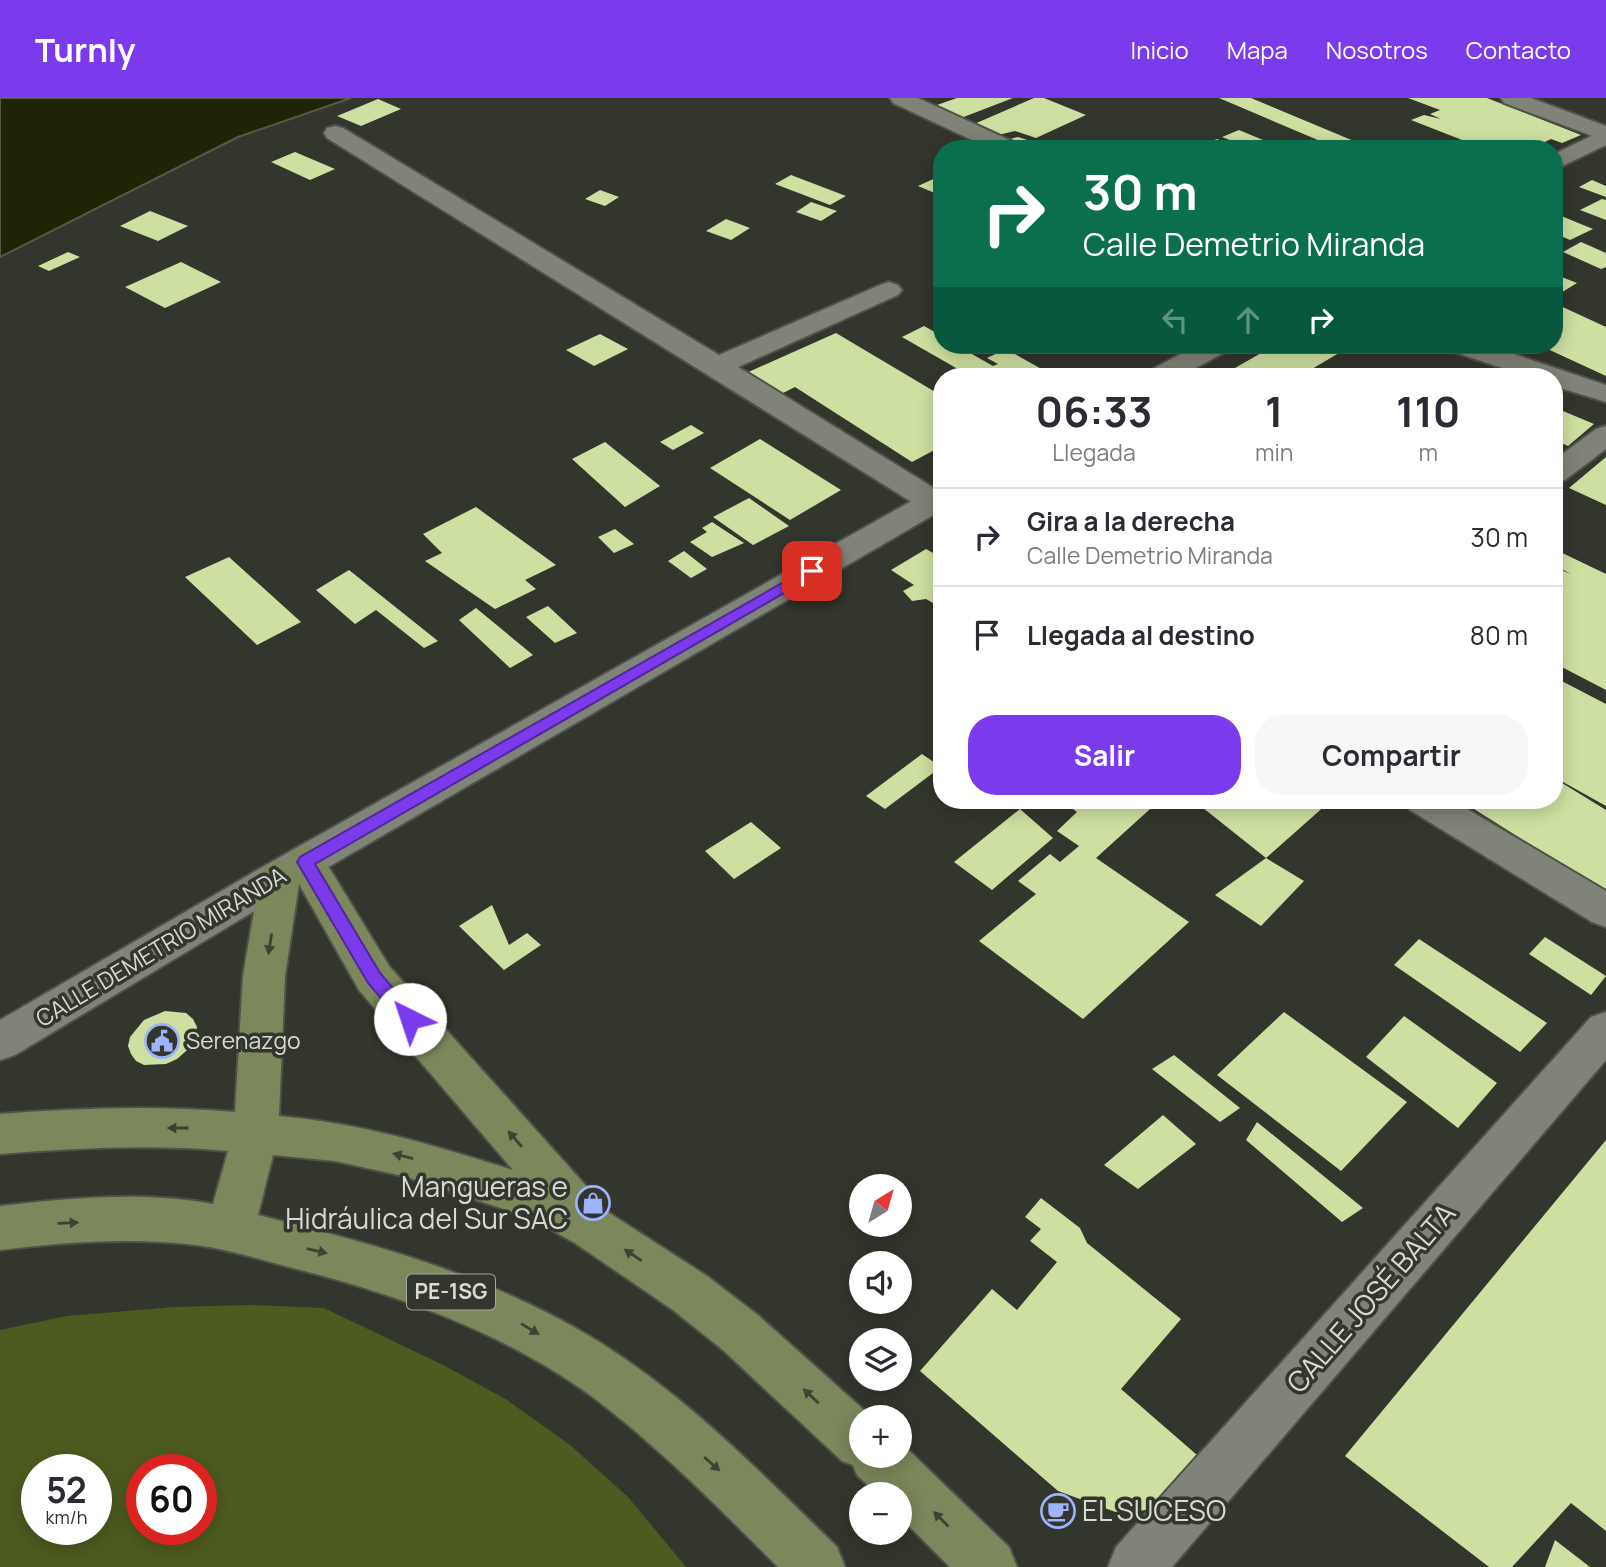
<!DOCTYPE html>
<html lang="es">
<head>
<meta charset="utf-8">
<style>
  :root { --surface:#fff; --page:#f7f7f7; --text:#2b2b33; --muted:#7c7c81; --line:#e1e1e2; --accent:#7c3aed }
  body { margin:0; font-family:Manrope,sans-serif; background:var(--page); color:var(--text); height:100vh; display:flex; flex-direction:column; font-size:26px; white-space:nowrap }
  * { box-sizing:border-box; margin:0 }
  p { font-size:23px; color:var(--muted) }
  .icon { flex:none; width:38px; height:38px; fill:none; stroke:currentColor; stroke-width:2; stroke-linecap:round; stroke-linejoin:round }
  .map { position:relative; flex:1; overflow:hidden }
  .side { position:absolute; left:933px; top:270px; width:630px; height:441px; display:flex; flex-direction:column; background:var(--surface); border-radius:28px; box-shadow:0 4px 18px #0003 }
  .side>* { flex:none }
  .hud { position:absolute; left:933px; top:42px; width:630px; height:214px; border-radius:28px; box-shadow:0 4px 18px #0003; background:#0b6e4f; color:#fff; overflow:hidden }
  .needle { width:46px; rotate:37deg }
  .buttons { position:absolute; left:849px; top:1076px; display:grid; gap:14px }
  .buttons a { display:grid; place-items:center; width:63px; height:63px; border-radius:50%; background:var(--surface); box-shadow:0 4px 18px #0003; font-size:35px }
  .speed { position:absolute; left:21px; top:1356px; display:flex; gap:14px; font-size:35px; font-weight:700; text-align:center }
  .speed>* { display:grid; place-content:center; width:91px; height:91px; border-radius:50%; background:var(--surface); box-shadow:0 4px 18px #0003; line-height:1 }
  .speed small { font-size:18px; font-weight:400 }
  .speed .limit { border:10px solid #d22; background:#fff; color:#111 }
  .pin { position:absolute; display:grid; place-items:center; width:60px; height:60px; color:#fff; margin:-30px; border-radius:14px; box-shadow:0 4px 10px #0006 }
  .me { position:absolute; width:77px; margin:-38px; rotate:319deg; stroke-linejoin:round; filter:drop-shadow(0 0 5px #0008) }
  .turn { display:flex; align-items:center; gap:24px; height:147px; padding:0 35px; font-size:32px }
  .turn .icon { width:91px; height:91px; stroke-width:2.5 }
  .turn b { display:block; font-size:49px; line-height:60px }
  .lanes { display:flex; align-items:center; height:66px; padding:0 35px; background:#0003; justify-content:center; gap:35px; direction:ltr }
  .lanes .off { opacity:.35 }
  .eta { display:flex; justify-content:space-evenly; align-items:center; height:119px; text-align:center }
  .eta b { font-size:42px; font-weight:700; line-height:49px }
  .button { display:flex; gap:14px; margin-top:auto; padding:14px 35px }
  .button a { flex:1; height:80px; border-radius:28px; background:var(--accent); color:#fff; font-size:28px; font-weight:700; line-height:80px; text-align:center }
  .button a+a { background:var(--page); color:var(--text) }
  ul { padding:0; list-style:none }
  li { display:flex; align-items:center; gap:21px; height:98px; padding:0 35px; border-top:2px solid var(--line) }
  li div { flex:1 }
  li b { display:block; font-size:26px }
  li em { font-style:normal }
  header { display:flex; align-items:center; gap:42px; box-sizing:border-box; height:98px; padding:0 35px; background:var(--accent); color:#fff }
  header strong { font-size:33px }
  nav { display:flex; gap:38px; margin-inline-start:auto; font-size:24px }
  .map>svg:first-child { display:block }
</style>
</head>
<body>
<header>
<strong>Turnly</strong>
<nav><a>Inicio</a><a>Mapa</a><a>Nosotros</a><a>Contacto</a></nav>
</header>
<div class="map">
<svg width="1606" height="1469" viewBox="0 0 1606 1469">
  <rect width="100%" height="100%" fill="#33362d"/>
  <path fill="#4d5b20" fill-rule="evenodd" d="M251,1207L324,1210L445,1268L507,1302L570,1347L628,1399L686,1469H0V1232L67,1218L174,1209ZM37,1372H96V1432H37ZM201,1372V1432H142V1372Z"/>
  <path fill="#1e2506" stroke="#565b44" stroke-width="2" d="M0,0H351L238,39L0,159Z"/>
  <path fill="#cee0a1" d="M957,0H1013L961,20L934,8Z
    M1034,0H1044L1086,17L1036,40L1015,33L998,37L972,27Z
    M1219,0H1251L1373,51H1339Z
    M1408,0H1487L1581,37L1562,45L1551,41L1530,51H1485L1411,22L1424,17L1441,21L1430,16L1440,12Z
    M378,1L401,11L361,28L337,18Z
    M1239,32L1263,42L1247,49L1222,39Z
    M1018,39L1040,46L1026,49L1005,42Z
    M1217,41L1242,51H1220L1206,45Z
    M295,54L335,71L310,82L271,64Z
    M791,77L846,98L830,107L775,86Z
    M942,77V98L918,88Z
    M1592,82L1606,88V99L1579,89Z
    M600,92L619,99L605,108L585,101Z
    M1602,101L1606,102V122L1580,112Z
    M811,104L837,113L821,123L796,114Z
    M150,113L188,128L158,143L120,128Z
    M1554,115L1593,131L1570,142L1554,135Z
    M726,121L750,130L731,142L706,133Z
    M1581,144L1606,155V169L1601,171L1563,154Z
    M68,154L80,159L49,173L38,168Z
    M181,164L221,184L165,210L125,189Z
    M1554,176L1577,185L1554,199Z
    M1554,205L1606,229V278L1539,247H1554Z
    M924,228L942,238V247H956L993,268L998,266L987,260L1006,251L1054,278H970L902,239Z
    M836,235L942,298V348L912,364L795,289L777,298L744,276Z
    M600,236L628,251L594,268L566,252Z
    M1275,247H1333L1328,250L1339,255L1300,278H1221Z
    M1563,313L1594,326L1568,348L1554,342V320Z
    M691,327L704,335L673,352L660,344Z
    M760,341L806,370L841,392L790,422L710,370Z
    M605,344L660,388L625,409L572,361Z
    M1606,359V407L1569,390Z
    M749,400L789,428L753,447L713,419Z
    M476,409L556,467L525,482L536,491L495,511L425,463L442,455L423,436Z
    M712,424L744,445L712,459L690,444L707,434L702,430Z
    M615,431L634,446L614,455L598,439Z
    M926,451L942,460V510L926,501L912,503L903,493L914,487L891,472Z
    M1554,451L1606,476V592L1554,565V469L1571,476L1554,467Z
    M684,453L707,471L691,480L668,463Z
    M229,459L301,524L257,547L185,479Z
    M349,472L438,543L424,550L376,512L355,526L316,492Z
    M548,508L577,535L555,545L526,519Z
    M476,510L533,557L510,570L459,522Z
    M1554,579L1606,606V708L1554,679Z
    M922,656L941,669L885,711L866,698Z
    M1554,680L1606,712V794L1466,706L1471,702H1554Z
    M1060,702H1160L1096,760L1189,824L1083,921L979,843L1036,796L1018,783L1050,756L1060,764L1079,748L1057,733L1077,714Z
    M1193,702H1322L1327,706L1266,760Z
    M1020,711L1053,740L992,792L954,764Z
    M751,724L781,750L734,781L705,753Z
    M1266,760L1304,783L1261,828L1215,797Z
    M492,807L509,847L527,835L541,847L504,872L459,828Z
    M1545,839L1606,878L1591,897L1529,856Z
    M1419,841L1547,925L1520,954L1394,867Z
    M165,913L186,915L193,921L197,929L194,946L177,961L166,966L144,967L136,963L131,956L128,948L130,939L144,922Z
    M1284,914L1407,1004L1341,1073L1217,977Z
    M1404,918L1497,985L1458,1030L1366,959Z
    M1174,957L1240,1010L1220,1024L1152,971Z
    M1163,1017L1196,1046L1138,1091L1104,1067Z
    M1257,1024L1363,1110L1342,1124L1246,1042Z
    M1606,1042V1433L1571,1405L1512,1469H1489L1345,1358Z
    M1041,1100L1080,1130L1087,1145L1181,1221L1121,1291L1197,1357L1157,1410L1121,1416L1058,1393L920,1273L992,1191L1017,1212L1057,1164L1030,1143L1041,1131L1025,1119Z
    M1555,1442L1590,1469H1545Z"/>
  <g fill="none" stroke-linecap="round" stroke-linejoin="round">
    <g stroke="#50524a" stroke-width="4">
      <path id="street" d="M890,0H918L1018,46L1021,51H991L893,5Z
        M1501,0H1531L1606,28V43L1504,5Z
        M335,28L343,30L719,257L880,187L889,184L898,187L902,192L898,197L738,269L942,395V418L931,416L327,40L324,35L327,30Z
        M1447,247H1487L1606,287V304L1554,288V278H1526L1451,253Z
        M1606,328V351L1565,382L1554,385V362L1596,331Z
        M1404,702H1452L1606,793V829L1592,824L1410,712Z
        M1606,914V962L1172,1469H1108L1116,1449L1591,919Z"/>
    </g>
    <g stroke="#50524a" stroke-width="4">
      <path id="secondary" d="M1606,31V47L1554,72V56Z
        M1197,247H1231L1227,253L1181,278H1147L1151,272Z
        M942,390V412L294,789L15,957L0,962V922L266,767L931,392Z"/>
    </g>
    <g stroke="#50524a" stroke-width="4">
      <path id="primary" d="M305,748L319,753L389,868L596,1099L600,1109L707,1178L759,1218L873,1320H861V1358H900V1344L1009,1449L1017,1469H950L900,1419V1396H877L857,1377L853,1367L842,1363L723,1252L673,1212L575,1145L528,1119L403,1078L335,1063L273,1057L258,1117C374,1146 488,1177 591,1239C684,1295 760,1374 837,1449L845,1469H778C718,1409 658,1348 590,1297C499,1232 396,1196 289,1169C258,1161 228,1151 196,1147C132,1139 64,1144 0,1152V1108C69,1100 145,1093 213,1106L228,1053C152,1046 76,1050 0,1056V1016C78,1010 156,1007 235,1014L243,878L260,778L266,767L280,763L287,765L291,753ZM299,786L359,892L513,1072C432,1047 365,1026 279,1018L285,878Z"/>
    </g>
    <use href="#street" fill="#808378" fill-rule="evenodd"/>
    <use href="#secondary" fill="#808378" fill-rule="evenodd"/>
    <use href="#primary" fill="#7c875c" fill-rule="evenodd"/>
  </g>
  <defs><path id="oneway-solid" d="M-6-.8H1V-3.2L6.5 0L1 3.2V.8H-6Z" transform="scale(1.75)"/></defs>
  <g fill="#3e4234">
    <use href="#oneway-solid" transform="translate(270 846) rotate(99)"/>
    <use href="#oneway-solid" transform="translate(178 1030) rotate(-180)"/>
    <use href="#oneway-solid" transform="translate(515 1041) rotate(-131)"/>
    <use href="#oneway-solid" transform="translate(403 1058) rotate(-166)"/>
    <use href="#oneway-solid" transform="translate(68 1125) rotate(-2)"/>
    <use href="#oneway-solid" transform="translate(317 1153) rotate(13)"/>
    <use href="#oneway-solid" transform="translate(633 1157) rotate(-146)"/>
    <use href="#oneway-solid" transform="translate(530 1231) rotate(31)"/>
    <use href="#oneway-solid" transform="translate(811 1298) rotate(-137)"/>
    <use href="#oneway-solid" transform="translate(712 1366) rotate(42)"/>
    <use href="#oneway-solid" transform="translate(941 1421) rotate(-135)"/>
  </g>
  <path fill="#7c3aed" stroke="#51269a" stroke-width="2" d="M812,468L819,473L817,476L315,766L380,875L419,921L417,927L410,929L404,927L368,885L297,764L300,759Z"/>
  <defs>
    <g id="civic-ring" transform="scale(1.75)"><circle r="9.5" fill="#33362d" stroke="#9db4fd" stroke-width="1.5"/><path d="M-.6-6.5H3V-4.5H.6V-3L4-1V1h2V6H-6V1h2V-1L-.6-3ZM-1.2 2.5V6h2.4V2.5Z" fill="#9db4fd"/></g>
    <g id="shop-ring" transform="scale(1.75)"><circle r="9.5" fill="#33362d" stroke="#9db4fd" stroke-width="1.5"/><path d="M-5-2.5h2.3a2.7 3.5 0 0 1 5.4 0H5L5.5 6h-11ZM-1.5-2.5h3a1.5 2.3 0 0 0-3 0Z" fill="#9db4fd"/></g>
    <g id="cafe-ring" transform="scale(1.75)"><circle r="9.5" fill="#33362d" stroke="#9db4fd" stroke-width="1.5"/><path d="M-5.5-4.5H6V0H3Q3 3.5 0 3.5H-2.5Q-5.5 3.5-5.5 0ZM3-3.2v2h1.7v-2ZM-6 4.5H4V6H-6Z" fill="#9db4fd"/></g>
  </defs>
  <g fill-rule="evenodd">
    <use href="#civic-ring" x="162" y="943"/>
    <use href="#shop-ring" x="593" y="1105"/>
    <use href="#cafe-ring" x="1058" y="1413"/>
  </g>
  <g text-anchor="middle" stroke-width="7" stroke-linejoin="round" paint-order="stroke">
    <rect fill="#33362d" stroke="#a6a9a2" stroke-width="2" x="407" y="1176.5" width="88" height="35" rx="5"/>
    <g font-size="21" font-weight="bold" fill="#d8dad4">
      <text x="451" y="1201">PE-1SG</text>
    </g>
    <g font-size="23" fill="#d8dad4" stroke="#33362d">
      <text transform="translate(161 849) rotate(-31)" y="8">CALLE DEMETRIO MIRANDA</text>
    </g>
    <g font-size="23" fill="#d8dad4" stroke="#33362d" text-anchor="start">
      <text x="186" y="951">Serenazgo</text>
    </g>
    <g font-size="28" fill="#d8dad4" stroke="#33362d" text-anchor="end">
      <text x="568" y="1099">Mangueras e<tspan x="568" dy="32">Hidráulica del Sur SAC</tspan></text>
      <text x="1082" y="1423" text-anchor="start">EL SUCESO</text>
    </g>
    <g font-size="28" fill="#d8dad4" stroke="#33362d">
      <text transform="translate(1371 1200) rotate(-49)" y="10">CALLE JOSÉ BALTA</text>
    </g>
  </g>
</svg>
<div class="buttons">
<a><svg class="needle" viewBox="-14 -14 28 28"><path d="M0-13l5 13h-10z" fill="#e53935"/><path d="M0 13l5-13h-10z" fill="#7c7c81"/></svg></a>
<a><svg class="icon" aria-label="sound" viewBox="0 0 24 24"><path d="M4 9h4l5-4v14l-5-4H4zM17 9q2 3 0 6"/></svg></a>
<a><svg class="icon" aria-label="layers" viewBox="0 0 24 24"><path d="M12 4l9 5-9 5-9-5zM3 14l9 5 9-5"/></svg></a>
<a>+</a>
<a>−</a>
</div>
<div class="speed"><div>52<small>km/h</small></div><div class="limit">60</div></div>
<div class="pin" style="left:812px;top:473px;background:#d93025"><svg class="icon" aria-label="arrive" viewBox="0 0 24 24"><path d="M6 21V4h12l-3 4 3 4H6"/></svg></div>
<svg class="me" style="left:410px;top:921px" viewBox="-20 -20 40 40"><circle r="19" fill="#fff"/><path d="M0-13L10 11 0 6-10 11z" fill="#7c3aed"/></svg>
<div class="hud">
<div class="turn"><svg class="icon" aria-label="right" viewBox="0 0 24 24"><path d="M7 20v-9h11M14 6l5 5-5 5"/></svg><div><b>30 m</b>Calle Demetrio Miranda</div></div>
<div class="lanes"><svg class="icon off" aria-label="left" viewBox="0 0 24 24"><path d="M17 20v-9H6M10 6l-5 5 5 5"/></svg><svg class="icon off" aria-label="ahead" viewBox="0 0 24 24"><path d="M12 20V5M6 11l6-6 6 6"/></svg><svg class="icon" aria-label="right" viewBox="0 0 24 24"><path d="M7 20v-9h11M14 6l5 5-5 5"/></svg></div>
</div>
<section class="side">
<div class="eta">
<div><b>06:33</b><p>Llegada</p></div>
<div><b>1</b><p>min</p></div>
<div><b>110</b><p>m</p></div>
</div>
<ul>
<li><svg class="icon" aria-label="right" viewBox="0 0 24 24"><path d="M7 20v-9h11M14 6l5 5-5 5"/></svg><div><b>Gira a la derecha</b><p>Calle Demetrio Miranda</p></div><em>30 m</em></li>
<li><svg class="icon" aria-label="arrive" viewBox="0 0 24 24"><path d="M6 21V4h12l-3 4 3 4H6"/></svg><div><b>Llegada al destino</b></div><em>80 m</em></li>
</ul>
<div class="button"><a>Salir</a><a>Compartir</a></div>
</section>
</div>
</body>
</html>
